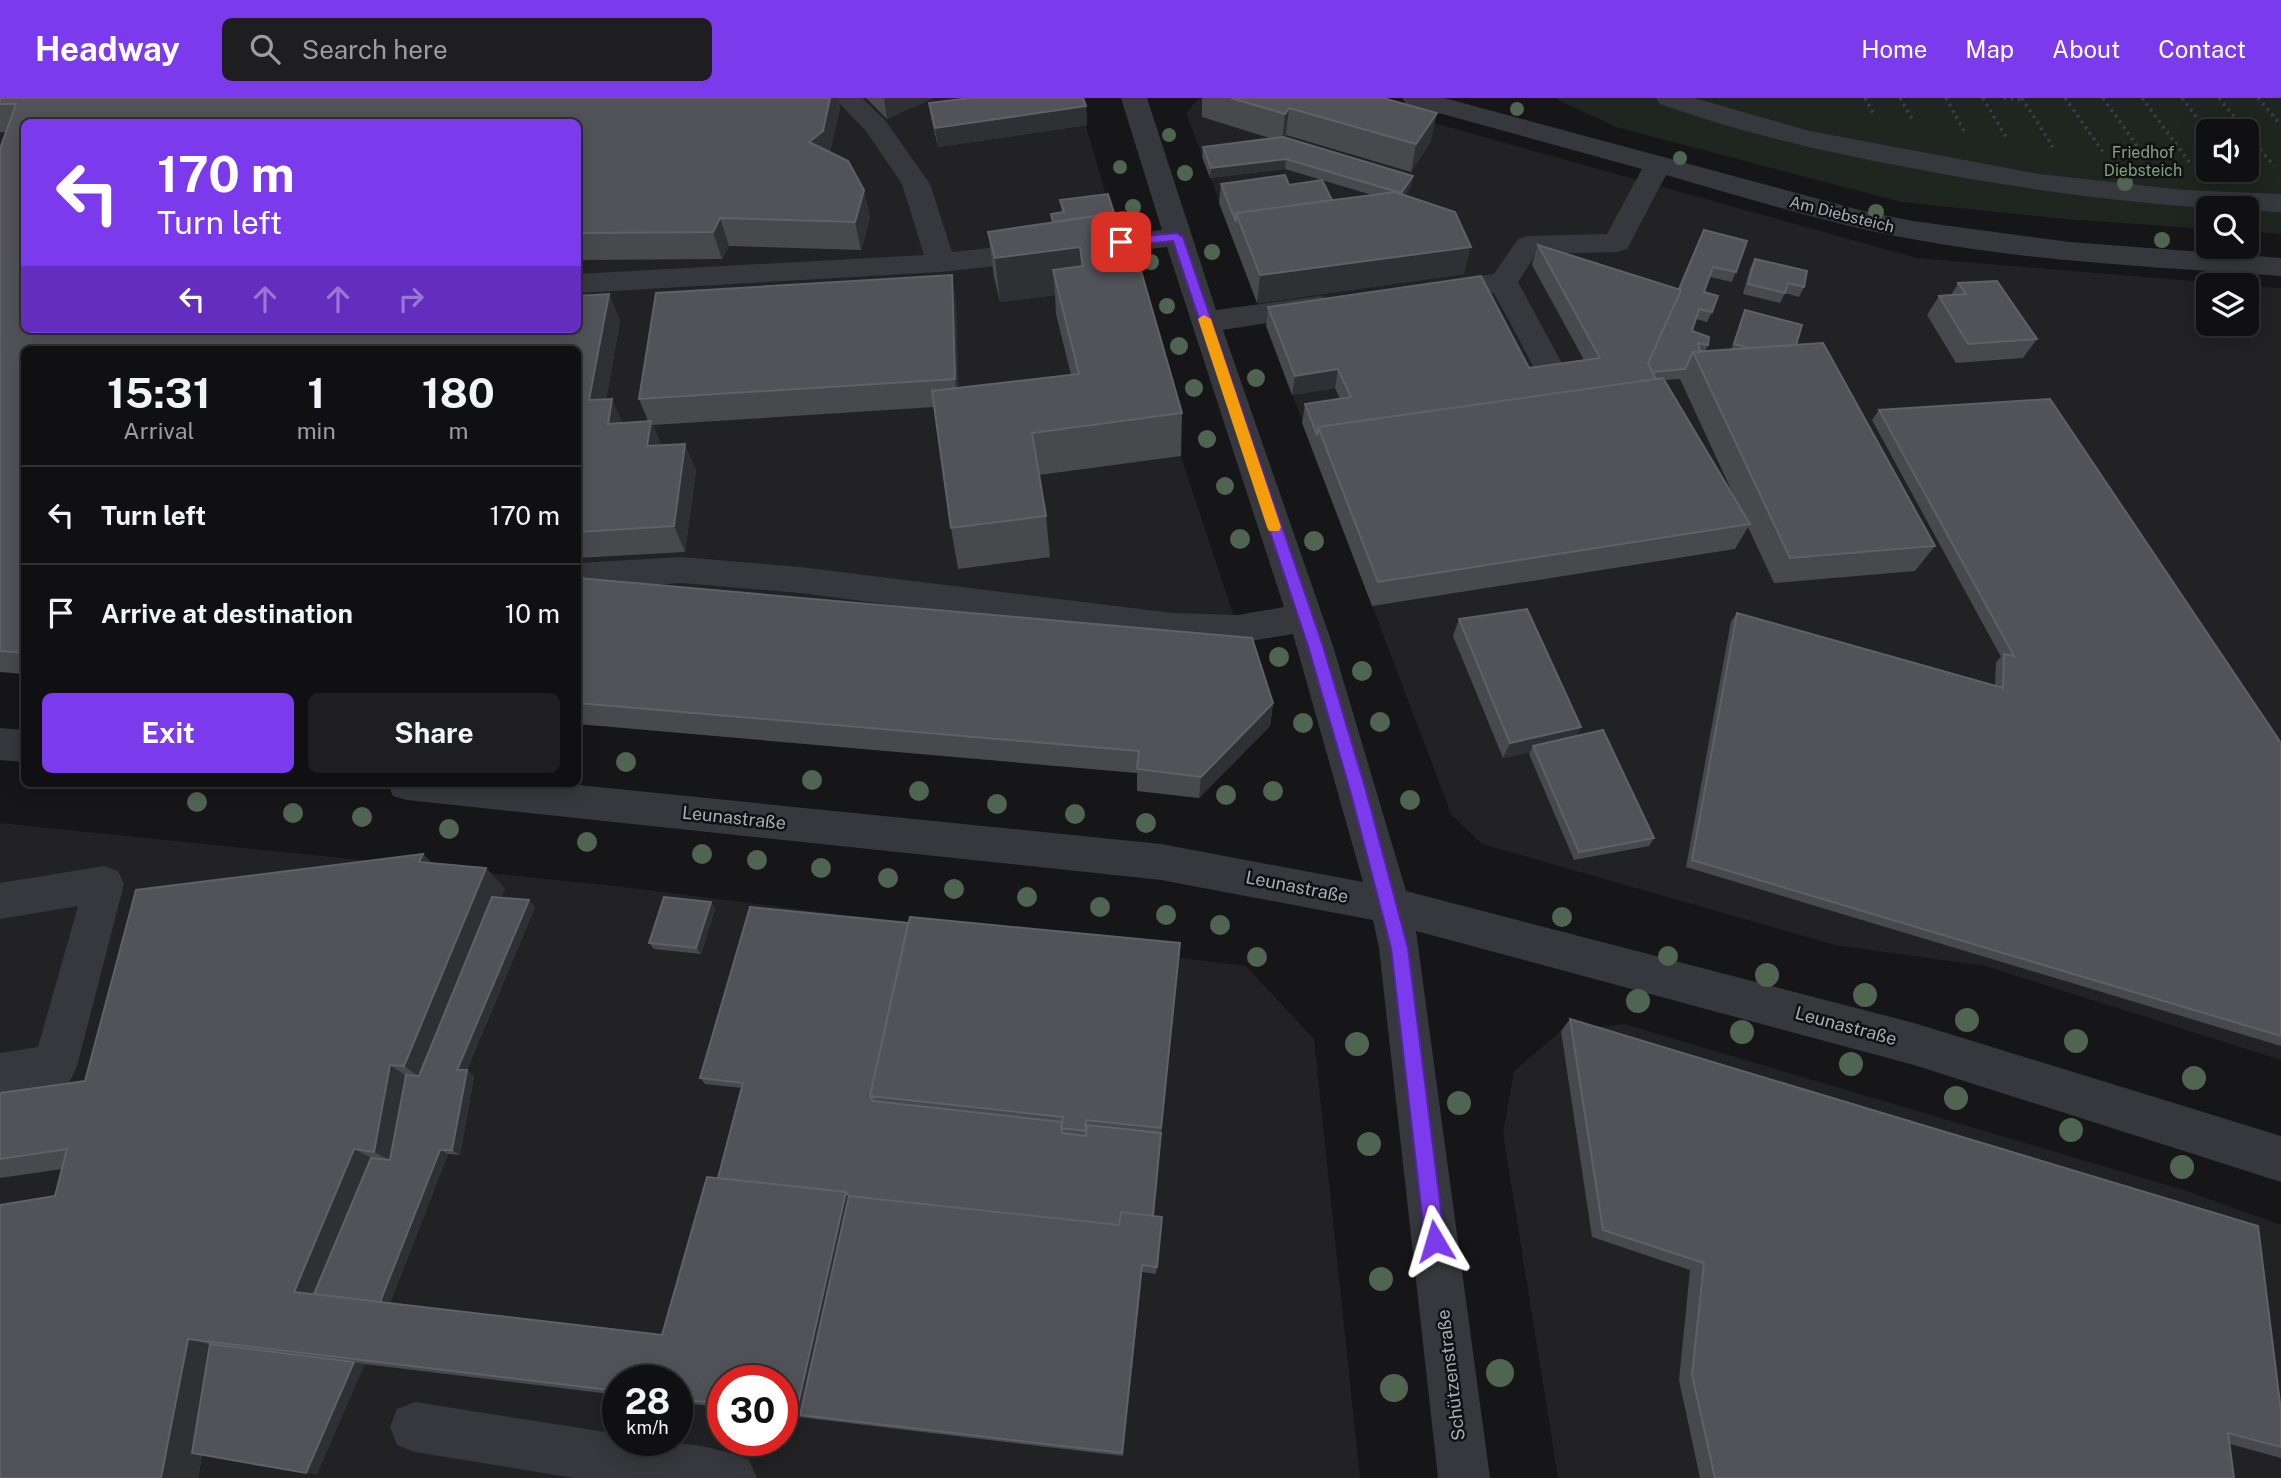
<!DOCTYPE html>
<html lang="en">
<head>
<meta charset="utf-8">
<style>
  :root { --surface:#101012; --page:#1e1e20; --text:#f1f3f6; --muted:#9c9d9f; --line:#303032; --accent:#7c3aed }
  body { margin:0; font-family:"Public Sans",sans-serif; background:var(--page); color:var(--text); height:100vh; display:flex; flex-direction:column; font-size:26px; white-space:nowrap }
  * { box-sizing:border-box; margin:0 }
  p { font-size:23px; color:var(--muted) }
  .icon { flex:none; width:38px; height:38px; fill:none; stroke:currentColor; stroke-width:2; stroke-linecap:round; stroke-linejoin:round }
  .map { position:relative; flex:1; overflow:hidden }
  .panel { position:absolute; left:21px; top:248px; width:560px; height:441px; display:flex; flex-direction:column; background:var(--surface); border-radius:10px; box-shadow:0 4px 18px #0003,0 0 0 2px var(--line) }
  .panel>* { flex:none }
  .hud { position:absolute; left:21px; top:21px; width:560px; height:214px; border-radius:10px; box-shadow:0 4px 18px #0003,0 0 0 2px var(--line); background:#7c3aed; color:#fff; overflow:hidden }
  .fabs { position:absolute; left:2196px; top:21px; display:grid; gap:14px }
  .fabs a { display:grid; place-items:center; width:63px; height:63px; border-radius:10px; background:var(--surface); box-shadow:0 4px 18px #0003,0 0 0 2px var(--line); font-size:35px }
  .speed { position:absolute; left:602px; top:1267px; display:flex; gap:14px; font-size:35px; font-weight:700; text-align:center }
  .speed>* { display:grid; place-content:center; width:91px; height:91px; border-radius:50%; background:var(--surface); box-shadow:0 4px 18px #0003,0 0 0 2px var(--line); line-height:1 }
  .speed small { font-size:18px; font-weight:400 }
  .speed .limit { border:10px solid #d22; background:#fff; color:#111 }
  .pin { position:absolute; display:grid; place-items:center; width:60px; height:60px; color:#fff; margin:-30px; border-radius:14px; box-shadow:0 4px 10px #0006 }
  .me { position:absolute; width:77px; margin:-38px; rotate:353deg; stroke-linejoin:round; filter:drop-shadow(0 0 5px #0008) }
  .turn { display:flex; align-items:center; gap:24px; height:147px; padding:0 21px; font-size:32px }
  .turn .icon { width:91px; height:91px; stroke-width:2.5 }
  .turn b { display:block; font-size:49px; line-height:60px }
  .lanes { display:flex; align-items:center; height:66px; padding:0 21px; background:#0003; justify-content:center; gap:35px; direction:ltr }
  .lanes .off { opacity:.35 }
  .eta { display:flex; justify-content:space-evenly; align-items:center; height:119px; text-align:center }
  .eta b { font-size:42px; font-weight:700; line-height:49px }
  .cta { display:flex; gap:14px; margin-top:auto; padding:14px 21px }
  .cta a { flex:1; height:80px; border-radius:10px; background:var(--accent); color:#fff; font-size:28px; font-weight:700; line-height:80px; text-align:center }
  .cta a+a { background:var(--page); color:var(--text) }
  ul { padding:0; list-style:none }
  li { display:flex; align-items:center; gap:21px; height:98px; padding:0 21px; border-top:2px solid var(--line) }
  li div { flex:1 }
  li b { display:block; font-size:26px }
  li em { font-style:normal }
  header { display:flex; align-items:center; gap:42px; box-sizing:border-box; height:98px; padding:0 35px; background:var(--accent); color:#fff }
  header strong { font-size:33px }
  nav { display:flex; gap:38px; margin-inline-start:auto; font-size:24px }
  .search { width:490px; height:63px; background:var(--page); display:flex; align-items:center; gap:18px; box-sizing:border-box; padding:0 24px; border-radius:10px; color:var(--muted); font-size:26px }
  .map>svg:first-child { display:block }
</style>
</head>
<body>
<header>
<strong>Headway</strong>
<div class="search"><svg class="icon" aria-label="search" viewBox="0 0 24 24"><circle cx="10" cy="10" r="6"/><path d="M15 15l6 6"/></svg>Search here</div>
<nav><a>Home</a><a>Map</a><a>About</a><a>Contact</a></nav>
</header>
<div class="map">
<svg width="2281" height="1380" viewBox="0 0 2281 1380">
  <rect width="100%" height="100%" fill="#161618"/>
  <path fill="#222225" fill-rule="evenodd" d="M0,0H1078L1181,358L1270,628L1199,700L1137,693L1138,675L578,626V252H24L0,574ZM24,24H578V231H24Z
    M1199,0H1334L1409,18L1917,160L2240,187H2208V226H2247V188L2281,190V962L1985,868L1835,847L1482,746L1451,716L1186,15Z
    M0,725L624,789L1246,868L1314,941L1360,1380H0ZM618,1283H677V1342H618ZM723,1283H782V1342H723Z
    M1624,926L2184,1092L2281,1127V1380H1558L1503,1035L1514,973L1561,933Z"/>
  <path fill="#1e261f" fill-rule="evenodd" d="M1554,0H2281V136L2247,133V110H2208V131L2065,121L1901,104L1616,29ZM2208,33H2247V72H2208Z"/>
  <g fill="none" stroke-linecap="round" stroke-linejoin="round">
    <path stroke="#3d3f44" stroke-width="3.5" stroke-dasharray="2.5 4.5" stroke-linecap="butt" d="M1865,0L1873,15
      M1900,0L1914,24
      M1946,0L1964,33
      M1983,0L2007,41
      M2004,0L2022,2
      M2022,0L2053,49
      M2065,0L2103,54
      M2103,0L2145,59
      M2142,0L2189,64
      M2182,0L2208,34
      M2219,0L2246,33
      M2258,0L2281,27
      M2247,35L2274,68"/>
    <path fill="#37383d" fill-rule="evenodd" d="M834,0H862L885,22L930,86L952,154L1162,132L1121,0H1147L1216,212L1320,198L1331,201L1335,208L1331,215L1223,232L1333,548L1406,793L1914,925L2281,1038V1084L1914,967L1416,833L1490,1380H1438L1379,850L1373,822L1161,782L407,702L393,698L388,686H568L1161,746L1363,784L1293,536L1238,545L1173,543L800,495L682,485L578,491V465L682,459L800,469L1173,515L1238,517L1284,509L1167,149L941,174L578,195V176L924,157L902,86L866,33Z
      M1402,0H1444L1863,113L1913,123L2070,144L2281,160V178C2158,169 2034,164 1912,141C1829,126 1747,100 1666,77L1627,151L1617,154L1536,156L1518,184L1566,273L1562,281L1551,284L1540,281L1494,195L1435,203L1425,200L1420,193L1425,186L1494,176L1518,141L1528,138L1607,136L1642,71L1406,6Z
      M1656,0H1694L1810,33L2039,76L2184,92L2281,96V114C2160,110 2034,94 1911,70C1826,54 1741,35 1660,6Z
      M0,630L24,632V664L0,662Z
      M104,768L118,773L124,786L77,968L70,983L55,989L0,997V955L38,949L78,808L0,821V785Z
      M415,1304L618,1336V1342C661,1342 709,1345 749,1362L757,1380H574L415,1354L397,1347L390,1329L397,1311Z"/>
  </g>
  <g fill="#506452">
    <circle cx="1517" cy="11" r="7"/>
    <circle cx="1169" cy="37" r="7"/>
    <circle cx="1680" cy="60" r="7"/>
    <circle cx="1120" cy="69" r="7"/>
    <circle cx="1185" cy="75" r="8"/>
    <circle cx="2125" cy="85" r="8"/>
    <circle cx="1133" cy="109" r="8"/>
    <circle cx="1876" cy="114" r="8"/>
    <circle cx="2162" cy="142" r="8"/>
    <circle cx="1212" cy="154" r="8"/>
    <circle cx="1151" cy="164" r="8"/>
    <circle cx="1167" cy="208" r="8"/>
    <circle cx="1179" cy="248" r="9"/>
    <circle cx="1256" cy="280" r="9"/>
    <circle cx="1194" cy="290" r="9"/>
    <circle cx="1207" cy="341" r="9"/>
    <circle cx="1225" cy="388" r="9"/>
    <circle cx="1240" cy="441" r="10"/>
    <circle cx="1314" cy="443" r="10"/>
    <circle cx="1279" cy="559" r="10"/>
    <circle cx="1362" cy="573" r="10"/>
    <circle cx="1380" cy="624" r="10"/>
    <circle cx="1303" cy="625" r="10"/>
    <circle cx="626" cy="664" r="10"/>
    <circle cx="812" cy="682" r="10"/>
    <circle cx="919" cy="693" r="10"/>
    <circle cx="1273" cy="693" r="10"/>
    <circle cx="1226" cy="697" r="10"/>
    <circle cx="1410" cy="702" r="10"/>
    <circle cx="197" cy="704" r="10"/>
    <circle cx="997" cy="706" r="10"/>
    <circle cx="293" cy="715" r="10"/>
    <circle cx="1075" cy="716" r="10"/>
    <circle cx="362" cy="719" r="10"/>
    <circle cx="1146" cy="725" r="10"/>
    <circle cx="449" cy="731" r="10"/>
    <circle cx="587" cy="744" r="10"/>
    <circle cx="702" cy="756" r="10"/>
    <circle cx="757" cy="762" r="10"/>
    <circle cx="821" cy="770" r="10"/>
    <circle cx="888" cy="780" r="10"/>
    <circle cx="954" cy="791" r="10"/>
    <circle cx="1027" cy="799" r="10"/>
    <circle cx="1100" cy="809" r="10"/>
    <circle cx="1166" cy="817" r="10"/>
    <circle cx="1562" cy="819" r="10"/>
    <circle cx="1220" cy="827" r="10"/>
    <circle cx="1668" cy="858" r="10"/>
    <circle cx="1257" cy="859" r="10"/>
    <circle cx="1767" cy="877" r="12"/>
    <circle cx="1865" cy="897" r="12"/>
    <circle cx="1638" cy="903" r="12"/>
    <circle cx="1967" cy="922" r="12"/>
    <circle cx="1742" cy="934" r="12"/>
    <circle cx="2076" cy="943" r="12"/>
    <circle cx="1357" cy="946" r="12"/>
    <circle cx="1851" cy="966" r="12"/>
    <circle cx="2194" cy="980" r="12"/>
    <circle cx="1956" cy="1000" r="12"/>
    <circle cx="1459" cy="1005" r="12"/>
    <circle cx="2071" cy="1032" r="12"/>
    <circle cx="1369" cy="1046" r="12"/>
    <circle cx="2182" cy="1069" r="12"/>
    <circle cx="1381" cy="1181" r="12"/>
    <circle cx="1500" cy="1275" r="14"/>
    <circle cx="1394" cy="1290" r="14"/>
  </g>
  <path fill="#47494d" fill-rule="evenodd" d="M0,0L840,10L830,54L864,92L870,120L861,152L729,148L722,161L578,162V24H24V231L609,196L620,223L606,302L623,325L648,323L639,301L956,205L958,290L1071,277L1056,216L1055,197L1000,204L994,179L988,134L1052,125L1051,116L1062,115L1060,102L1182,315L1181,358L1039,377L1046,418L1050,459L958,471L951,430L934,309L653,327L661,347L696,372L685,454L578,460V252H24V576L0,574V51L6,34H0Z
    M866,0H933L887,21Z
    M1202,0H1383L1431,43L1411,74L1286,37L1285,40L1411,88L1405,97L1464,176L1257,205L1219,105L1221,86L1289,87L1332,102L1372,97L1285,71L1210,80L1202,59L1203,49L1273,41L1202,19Z
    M929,5L1086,8L1087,27L938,49L932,24Z
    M1747,143L1732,184L1710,179L1704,194L1712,214L1707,224L1696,221L1692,233L1708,247L1705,253L1731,252L1741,221L1745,212L1796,247L1935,448L1915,473L1774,485L1748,429L1735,451L1372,508L1302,325L1305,306L1340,301L1335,290L1292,297L1266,228L1268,209L1529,270L1584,262L1532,167L1538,147L1679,191ZM1680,281L1735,400L1664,282Z
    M1755,161L1804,189L1799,199L1785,195L1780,205L1743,196L1750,170Z
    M1958,185L2037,241L2023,260L1956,265L1927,217L1939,198L1951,197Z
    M1879,312L2281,645V948L1686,769L1731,523L1737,515L1995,588L1996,564L2001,559L1872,322Z
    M578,480L1273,605L1270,628L1199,700L1137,693V675L578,626Z
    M1459,521L1581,629L1576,638L1654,740L1649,748L1574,762L1529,656L1530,654L1503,660L1453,538Z
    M423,756L433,766L505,790L501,800L529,802L535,809L467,972L474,978L460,1057L448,1056L390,1205L662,1237L718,1080L742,990L705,986L700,980L1179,858L1153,1118L1162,1119L1156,1176L1142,1174L1123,1358L782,1317V1283H723V1310L677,1304V1283H618V1297L364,1266L317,1376L202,1357L198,1380H0L55,1098L62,1071L0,1080V995L85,983Z
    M711,804L715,811L701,856L654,851L649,845Z
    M1570,921L2281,1308V1360L2230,1346L2234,1380H1700L1679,1282L1690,1172L1592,1139L1561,933Z"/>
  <path fill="#2f3033" d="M830,0H838L840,10L829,60L809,44Z
    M887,0H933L887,21L884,1Z
    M1086,8L1087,27L938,49L935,30Z
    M1289,10L1286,37L1282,43L1285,16Z
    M1437,15L1431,43L1411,74L1416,46Z
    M1286,61L1285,71L1210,80L1211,70Z
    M1413,78L1411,88L1399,105L1401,95Z
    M864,92L870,120L861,152L855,124Z
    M720,120L729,148L722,161L713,134Z
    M1080,149L1082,193L1053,172L1055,197L1000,204L995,160Z
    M1471,149L1464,176L1257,205L1260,177Z
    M952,177L956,205L959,308L955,281Z
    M609,196L620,223L601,329L589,302Z
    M1338,271L1335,290L1292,297L1295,278Z
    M612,301L624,328L608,326Z
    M651,323L662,349L647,348Z
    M685,346L696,372L685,454L674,428Z
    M1273,605L1270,628L1199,700L1201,679Z
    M1581,629L1573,645L1533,648L1530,654L1503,660L1510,645Z
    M423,756L444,776L419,764Z
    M486,770L505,790L427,984L404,968Z
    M529,802L535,809L467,972L474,978L460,1057L452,1052L457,972Z
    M711,804L715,811L701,856L696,850Z
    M390,967L414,983L399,1067L374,1054Z
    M354,1051L380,1064L323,1201L294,1194Z
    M440,1052L448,1056L388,1210L379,1207Z
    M846,1094L855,1106L800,1317L796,1315Z
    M1142,1167V1174L1123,1358L1122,1355Z
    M188,1241L221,1249L198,1380H161Z
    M354,1264L365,1266L317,1376L306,1375Z"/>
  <path fill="#525359" stroke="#5f6168" stroke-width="2" d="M0,0H830L823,33L809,44L848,63L864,92L855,124L720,120L713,134L578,135V24H24V231H578V198L609,196L589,302L612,301L608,326L651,323L647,348L685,346L674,428L578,434V252H24V555L0,553V51L16,6H0Z
    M971,0H1083L1086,8L935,30L929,5Z
    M1231,0H1383L1437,15L1416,46L1289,10L1285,16Z
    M1283,39L1413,78L1401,95L1286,61L1211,70L1203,49Z
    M1285,77L1289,87L1322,82L1332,102L1236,115V124L1221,86Z
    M1395,94L1455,114L1471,149L1260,177L1236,115Z
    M1108,96L1114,115L1053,124L1051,116L1064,114L1060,102Z
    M1124,114L1182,315L1032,335L1046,418L951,430L932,293L1079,276L1053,172L1083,168L1080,149L995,160L988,134Z
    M1704,132L1747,143L1736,174L1713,169L1704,194L1718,198L1712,214L1699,211L1692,233L1709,239L1708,247L1698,245L1700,254H1693L1685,271L1652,274L1648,265L1681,192L1679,191Z
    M1538,147L1681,192L1648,265L1656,281L1318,329L1317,337L1305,306L1351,299L1338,271L1295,278L1268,209L1481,178L1529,270L1600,260Z
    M1755,161L1807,173L1804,189L1788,185L1785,195L1748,186Z
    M952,177L955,281L639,301L656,195Z
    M1997,183L2037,241L1968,246L1939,198L1966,196L1958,185Z
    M1745,212L1802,227L1796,247L1750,250L1734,246Z
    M1823,245L1935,448L1790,460L1693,254Z
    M1663,280L1750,426L1378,484L1318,329Z
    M2050,301L2281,645V938L1692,762L1737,515L2003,590L2004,556L2014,558L1879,312Z
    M578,480L1252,540L1273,605L1201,679L1137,671L1139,653L578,605Z
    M1527,511L1581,629L1510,645L1459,521Z
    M1603,632L1654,740L1579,754L1533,648Z
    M423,756L419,764L486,770L404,968L390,967L374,1054L354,1051L294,1194L662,1237L707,1079L846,1094L796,1315L782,1313V1283H723V1306L677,1301V1283H618V1293L188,1241L161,1380H0V1107L55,1098L67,1051L0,1061V995L85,983L136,792Z
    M492,799L529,802L457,972H467L452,1052H440L380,1204L314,1196L371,1060L390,1062L406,977L419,978Z
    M664,799L711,804L696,850L649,845Z
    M750,809L908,825L870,998L873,1003L1062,1024L1061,1030L1062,1035L1086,1038L1087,1027L1161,1035L1153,1118L1121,1114L1119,1127L849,1098L846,1094L718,1080L743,985L700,980Z
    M910,819L1180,845L1161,1030L1086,1022L1085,1033L1061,1030L1063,1019L870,998Z
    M1570,921L2258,1128L2281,1313V1349L2228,1335L2234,1380H1715L1692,1277L1704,1165L1603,1132Z
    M849,1098L1119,1127L1121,1114L1162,1119L1157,1169L1142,1167L1122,1355L800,1317Z
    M210,1246L354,1264L306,1375L192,1355Z"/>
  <path fill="#7c3aed" stroke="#51269a" stroke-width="2" d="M1177,135L1183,139L1323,548L1367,696L1408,850L1445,1143L1442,1150L1435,1153L1428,1150L1425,1143L1391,850L1351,696L1308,548L1173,143L1121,148L1115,144L1121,140Z"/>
  <path fill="#f59e0b" d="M1204,217L1211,221L1281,429L1279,433H1269L1267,429L1198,221Z"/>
  <g text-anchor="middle" stroke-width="5" stroke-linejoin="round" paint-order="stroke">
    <g font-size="16" fill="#7fa381" stroke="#111113">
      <text x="2143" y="60">Friedhof<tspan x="2143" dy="18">Diebsteich</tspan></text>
    </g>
    <g font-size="16" fill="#a8adb8" stroke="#111113">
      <text transform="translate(1842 116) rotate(14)" y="6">Am Diebsteich</text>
    </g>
    <g font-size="18" fill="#a8adb8" stroke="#111113">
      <text transform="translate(734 720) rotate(6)" y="6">Leunastraße</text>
      <text transform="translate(1297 789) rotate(11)" y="6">Leunastraße</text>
      <text transform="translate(1846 928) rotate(15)" y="6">Leunastraße</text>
      <text transform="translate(1451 1277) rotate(-97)" y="6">Schützenstraße</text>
    </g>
  </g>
</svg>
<div class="fabs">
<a><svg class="icon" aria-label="sound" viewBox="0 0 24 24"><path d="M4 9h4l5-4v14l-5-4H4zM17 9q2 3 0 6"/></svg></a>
<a><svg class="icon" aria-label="search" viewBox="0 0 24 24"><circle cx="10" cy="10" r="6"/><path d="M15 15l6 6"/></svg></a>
<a><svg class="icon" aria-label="layers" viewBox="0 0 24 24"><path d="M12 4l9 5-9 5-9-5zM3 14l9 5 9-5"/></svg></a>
</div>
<div class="speed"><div>28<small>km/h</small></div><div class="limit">30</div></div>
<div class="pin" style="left:1121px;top:144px;background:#d93025"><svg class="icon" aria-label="arrive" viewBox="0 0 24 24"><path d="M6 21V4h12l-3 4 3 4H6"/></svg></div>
<svg class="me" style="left:1435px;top:1143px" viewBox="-20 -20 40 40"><path d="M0-17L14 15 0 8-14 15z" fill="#7c3aed" stroke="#fff" stroke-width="4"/></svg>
<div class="hud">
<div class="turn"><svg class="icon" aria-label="left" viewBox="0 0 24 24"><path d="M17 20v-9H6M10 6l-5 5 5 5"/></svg><div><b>170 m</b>Turn left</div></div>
<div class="lanes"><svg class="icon" aria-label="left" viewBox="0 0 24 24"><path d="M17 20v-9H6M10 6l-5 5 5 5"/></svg><svg class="icon off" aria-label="ahead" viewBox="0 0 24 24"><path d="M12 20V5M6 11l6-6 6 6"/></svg><svg class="icon off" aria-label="ahead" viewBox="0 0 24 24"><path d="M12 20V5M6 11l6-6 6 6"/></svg><svg class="icon off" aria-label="right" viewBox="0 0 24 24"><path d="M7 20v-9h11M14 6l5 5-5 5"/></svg></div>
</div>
<section class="panel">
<div class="eta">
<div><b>15:31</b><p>Arrival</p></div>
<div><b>1</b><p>min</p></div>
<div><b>180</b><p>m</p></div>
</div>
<ul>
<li><svg class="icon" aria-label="left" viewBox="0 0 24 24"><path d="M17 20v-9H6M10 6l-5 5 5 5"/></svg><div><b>Turn left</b></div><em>170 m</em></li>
<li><svg class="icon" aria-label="arrive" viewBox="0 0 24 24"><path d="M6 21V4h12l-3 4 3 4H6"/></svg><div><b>Arrive at destination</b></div><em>10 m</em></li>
</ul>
<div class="cta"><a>Exit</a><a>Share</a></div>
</section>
</div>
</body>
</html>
